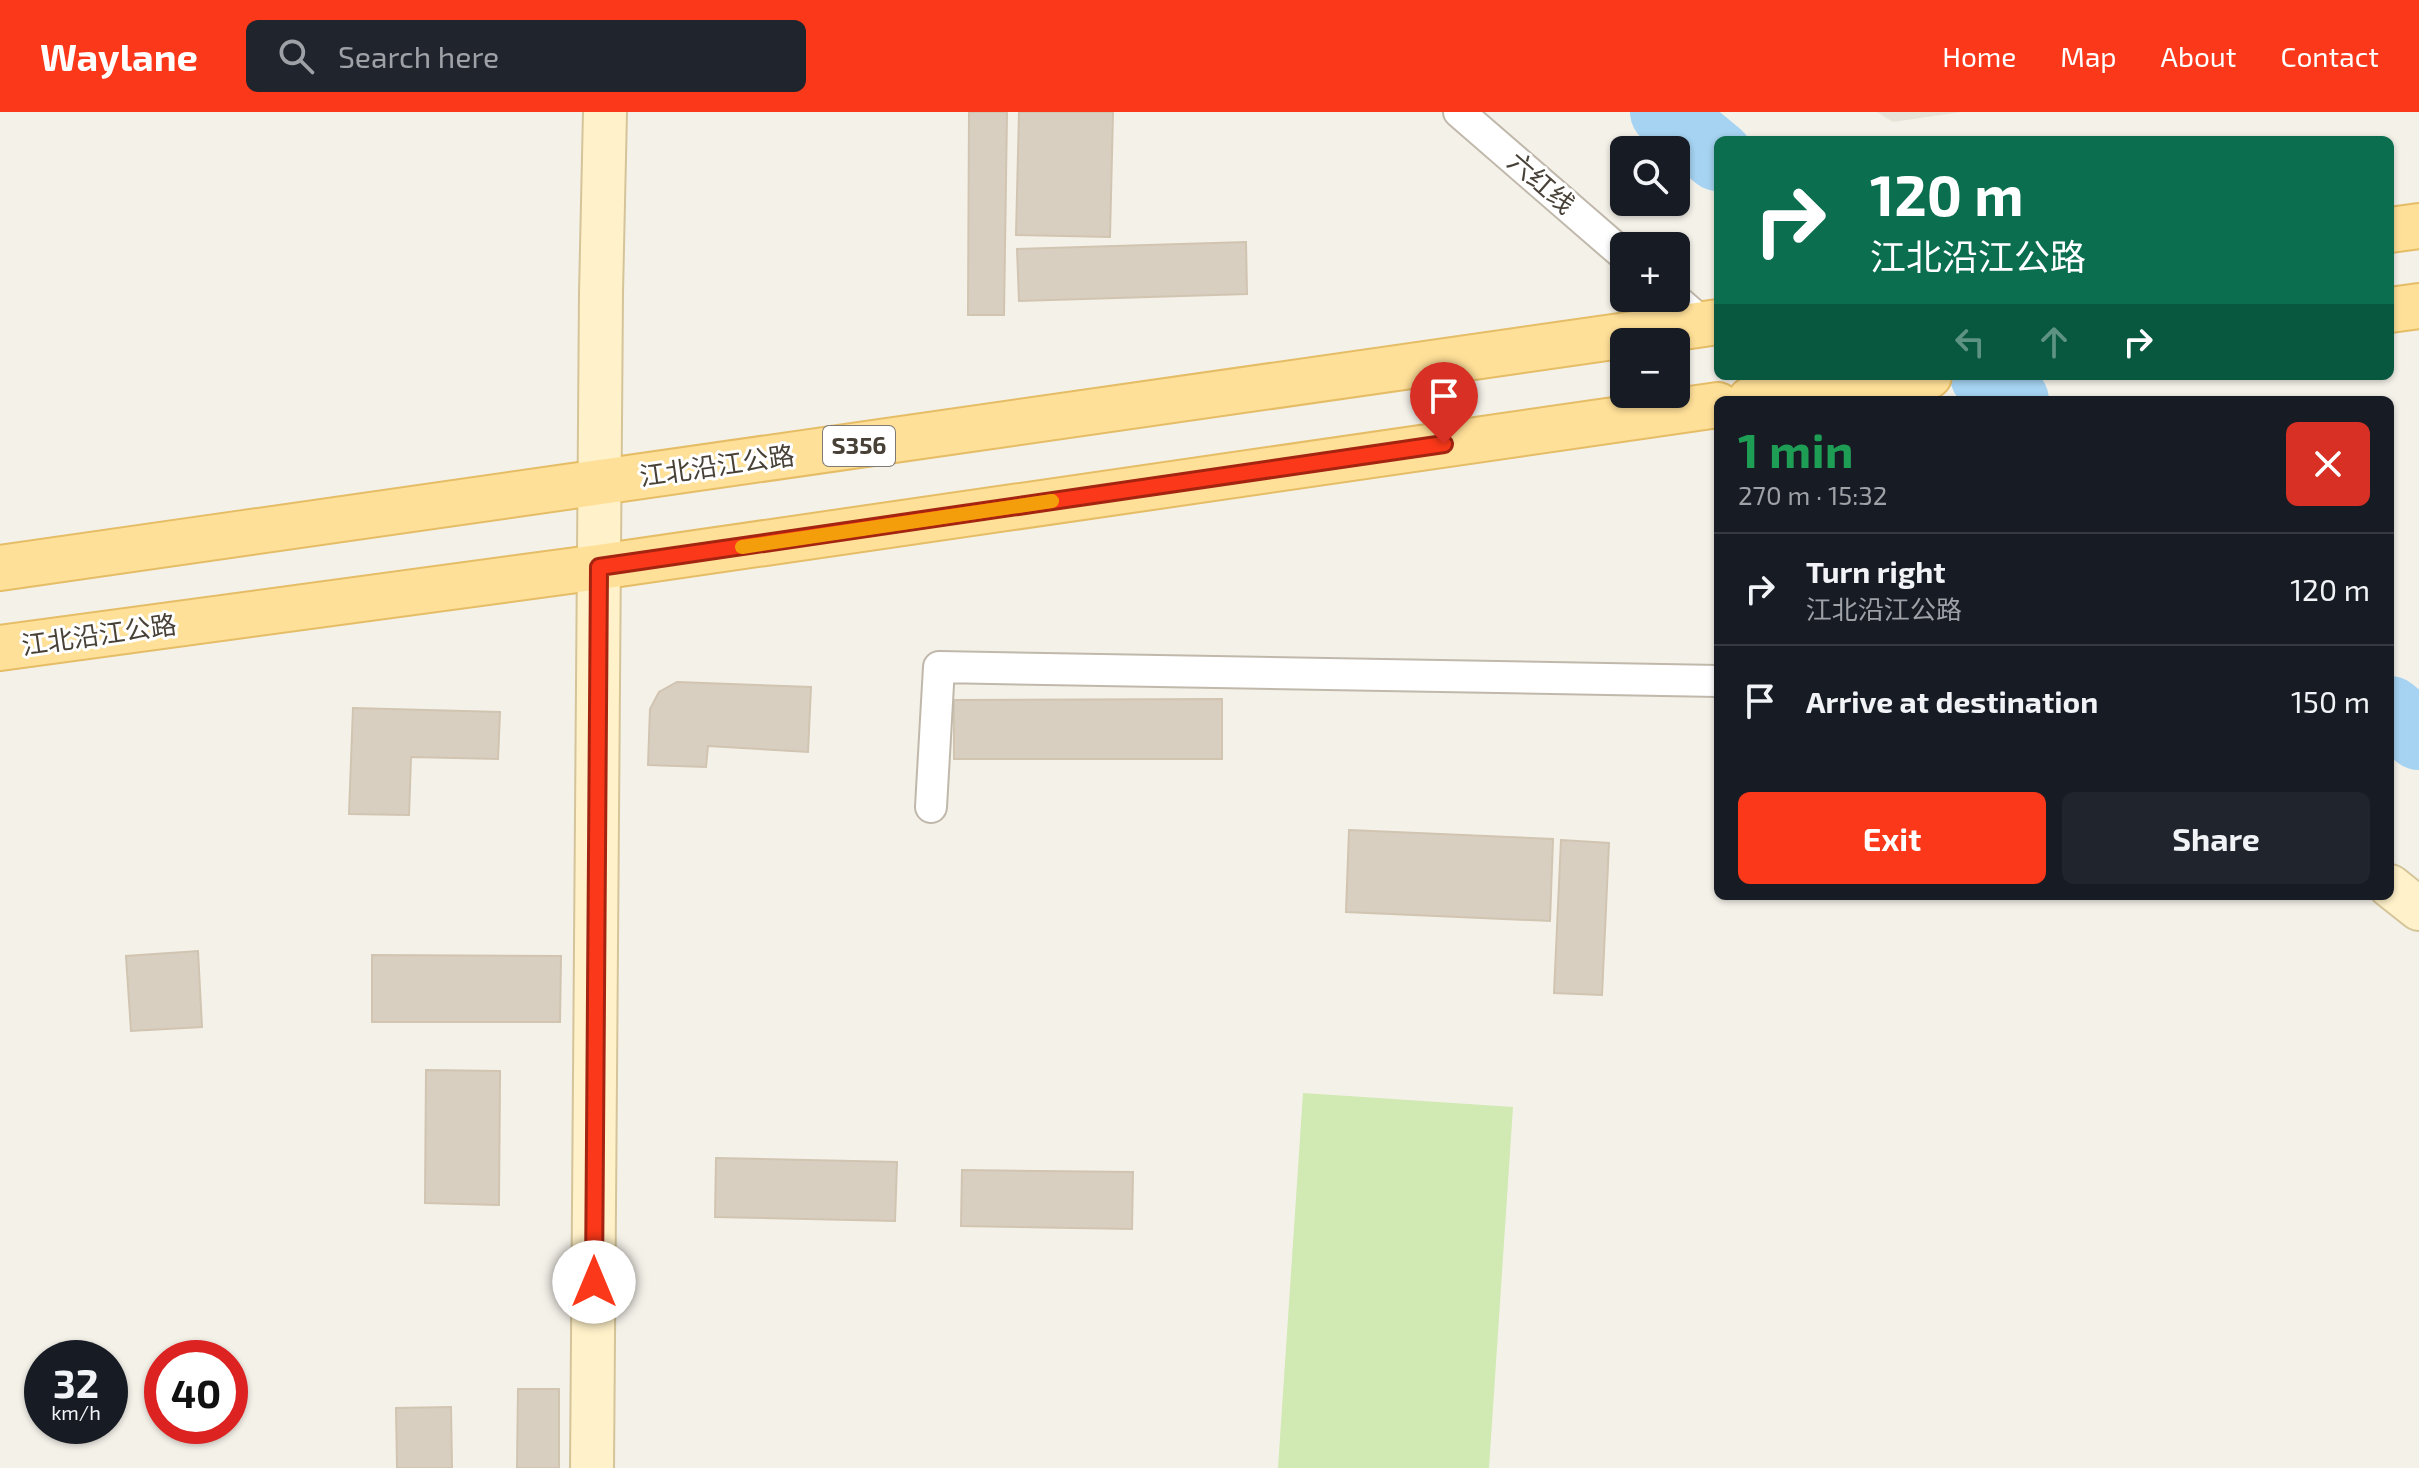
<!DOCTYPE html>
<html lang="en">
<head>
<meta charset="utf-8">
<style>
  :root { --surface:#171b24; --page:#20242c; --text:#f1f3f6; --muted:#9ea1a6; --line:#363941; --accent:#fb3819 }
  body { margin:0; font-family:"Exo 2","Noto Sans SC",sans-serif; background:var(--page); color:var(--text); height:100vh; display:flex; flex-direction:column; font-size:30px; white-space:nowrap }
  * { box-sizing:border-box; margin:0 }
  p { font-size:26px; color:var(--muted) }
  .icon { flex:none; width:44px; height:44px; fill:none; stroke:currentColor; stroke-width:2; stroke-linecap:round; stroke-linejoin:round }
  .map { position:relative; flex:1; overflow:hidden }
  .sheet { position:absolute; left:1714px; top:284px; width:680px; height:504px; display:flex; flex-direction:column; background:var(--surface); border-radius:12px; box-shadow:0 2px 6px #0004 }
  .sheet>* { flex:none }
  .top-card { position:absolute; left:1714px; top:24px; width:680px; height:244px; border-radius:12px; box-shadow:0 2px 6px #0004; background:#0b6e4f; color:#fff; overflow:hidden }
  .fabs { position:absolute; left:1610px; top:24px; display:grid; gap:16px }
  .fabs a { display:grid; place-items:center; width:80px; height:80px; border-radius:12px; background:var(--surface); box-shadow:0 2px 6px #0004; font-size:40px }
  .speed { position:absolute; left:24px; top:1228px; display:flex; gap:16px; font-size:40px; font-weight:700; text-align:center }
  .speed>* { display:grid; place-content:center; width:104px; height:104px; border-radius:50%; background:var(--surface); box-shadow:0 2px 6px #0004; line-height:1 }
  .speed small { font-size:20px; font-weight:400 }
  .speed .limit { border:12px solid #d22; background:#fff; color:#111 }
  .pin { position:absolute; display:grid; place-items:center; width:68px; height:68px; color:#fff; margin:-82px -34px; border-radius:50% 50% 50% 0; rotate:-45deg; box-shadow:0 0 8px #0007 }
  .pin .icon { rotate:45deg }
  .me { position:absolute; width:88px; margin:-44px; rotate:0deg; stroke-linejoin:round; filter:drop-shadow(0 0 6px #0008) }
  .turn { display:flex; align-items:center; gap:28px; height:168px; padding:0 24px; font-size:36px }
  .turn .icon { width:104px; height:104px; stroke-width:2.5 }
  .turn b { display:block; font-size:56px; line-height:68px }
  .lanes { display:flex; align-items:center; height:76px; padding:0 24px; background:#0003; justify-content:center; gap:40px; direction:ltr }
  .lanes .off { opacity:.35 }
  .round { display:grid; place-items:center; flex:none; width:84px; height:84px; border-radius:12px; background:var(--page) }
  .headline { display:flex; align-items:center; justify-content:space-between; height:136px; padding:0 24px }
  h1 { font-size:48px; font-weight:700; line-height:60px; color:#1e9e55 }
  .action { display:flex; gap:16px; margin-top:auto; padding:16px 24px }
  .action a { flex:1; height:92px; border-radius:12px; background:var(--accent); color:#fff; font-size:32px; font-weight:700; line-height:92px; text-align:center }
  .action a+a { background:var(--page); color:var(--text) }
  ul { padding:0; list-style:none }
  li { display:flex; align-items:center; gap:24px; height:112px; padding:0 24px; border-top:2px solid var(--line) }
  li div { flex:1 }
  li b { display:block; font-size:30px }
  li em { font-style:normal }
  header { display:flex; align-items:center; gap:48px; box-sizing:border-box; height:112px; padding:0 40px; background:var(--accent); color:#fff }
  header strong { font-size:38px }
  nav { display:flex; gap:44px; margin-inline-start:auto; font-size:28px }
  .search { width:560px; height:72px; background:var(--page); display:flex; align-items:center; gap:20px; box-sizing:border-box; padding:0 28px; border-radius:12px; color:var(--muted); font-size:30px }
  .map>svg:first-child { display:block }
</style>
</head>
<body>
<header>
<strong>Waylane</strong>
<div class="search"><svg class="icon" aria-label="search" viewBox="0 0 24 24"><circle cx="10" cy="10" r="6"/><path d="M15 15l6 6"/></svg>Search here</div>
<nav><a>Home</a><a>Map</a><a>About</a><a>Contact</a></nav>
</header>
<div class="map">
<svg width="2419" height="1356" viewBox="0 0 2419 1356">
  <rect width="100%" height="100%" fill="#f4f1e9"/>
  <path fill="#e8e3d7" d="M1877,0H1961L1893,10Z"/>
  <path fill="#d1e9b2" d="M1303,981L1513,995L1489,1356H1278Z"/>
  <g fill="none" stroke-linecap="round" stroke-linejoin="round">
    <path stroke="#a5d3f1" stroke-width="70" d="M1665,0L1718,44
      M1985,264L2014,288
      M2390,599L2419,623"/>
  </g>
  <path fill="#d9cfc1" stroke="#d1c4b1" stroke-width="2" d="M969,0H1007L1004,203H968Z
    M1019,0H1113L1110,125L1016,123Z
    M1246,130L1247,182L1019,189L1017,137Z
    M677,570L811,575L808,640L708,634L706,655L648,653L650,597L659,580Z
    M1222,587V647H954V588Z
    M353,596L500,600L498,647L411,645L409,703L349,702Z
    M1349,718L1553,727L1550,809L1346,800Z
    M1561,728L1609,731L1602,883L1554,881Z
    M198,839L202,915L131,919L126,844Z
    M372,843L561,844L560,910H372Z
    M426,958L500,959L499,1093L425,1091Z
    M716,1046L897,1050L895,1109L715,1105Z
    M962,1058L1133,1060L1132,1117L961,1114Z
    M518,1277H559V1356H517Z
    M451,1295L452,1356H397L396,1296Z"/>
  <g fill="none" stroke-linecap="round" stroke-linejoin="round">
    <g stroke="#c0b8ab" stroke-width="34">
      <path id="street" d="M1459,0L1624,143
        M1674,186L1704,212
        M931,695L939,555L1718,569"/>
    </g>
    <g stroke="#d5c499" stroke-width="46">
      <path id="secondary" d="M2390,774L2419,797
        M592,1356L601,181L605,0"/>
    </g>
    <g stroke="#e5bd67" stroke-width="48">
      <path id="primary" d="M2390,118L2419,114
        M2390,198L2419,194
        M1750,288L1929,264
        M0,456L1718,210
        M0,536L599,455L1718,293"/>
    </g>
    <use href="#street" stroke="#fff" stroke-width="30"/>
    <use href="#secondary" stroke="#fff1c9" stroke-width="42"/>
    <use href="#primary" stroke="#ffe098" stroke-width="44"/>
  </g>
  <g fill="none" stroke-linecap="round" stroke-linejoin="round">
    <g stroke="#a32410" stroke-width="20">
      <path id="route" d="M594,1170L599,455L1444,332"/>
    </g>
    <use href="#route" stroke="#fb3819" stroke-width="14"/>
    <path stroke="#f59e0b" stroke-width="14" d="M742,435L1052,389"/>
  </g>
  <g text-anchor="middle" stroke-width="6" stroke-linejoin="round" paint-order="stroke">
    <rect fill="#fff" stroke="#7f7a73" stroke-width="2" x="823" y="314" width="72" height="40" rx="6"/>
    <g font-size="24" font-weight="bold" fill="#484137">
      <text x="859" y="342">S356</text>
    </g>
    <g font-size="26" fill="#484137" stroke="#fff">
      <text transform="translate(1541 71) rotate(41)" y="9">六红线</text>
      <text transform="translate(717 354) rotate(-8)" y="9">江北沿江公路</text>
      <text transform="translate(99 523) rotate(-8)" y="9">江北沿江公路</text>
    </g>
  </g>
</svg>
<div class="fabs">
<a><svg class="icon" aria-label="search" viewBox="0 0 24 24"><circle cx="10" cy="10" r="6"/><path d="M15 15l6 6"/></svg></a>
<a>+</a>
<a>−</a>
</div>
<div class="speed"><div>32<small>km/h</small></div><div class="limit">40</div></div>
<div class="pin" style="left:1444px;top:332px;background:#d93025"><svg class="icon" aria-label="arrive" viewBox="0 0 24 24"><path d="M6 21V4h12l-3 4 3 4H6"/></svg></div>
<svg class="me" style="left:594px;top:1170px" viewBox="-20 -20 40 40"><circle r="19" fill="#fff"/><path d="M0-13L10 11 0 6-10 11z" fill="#fb3819"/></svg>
<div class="top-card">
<div class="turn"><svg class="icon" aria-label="right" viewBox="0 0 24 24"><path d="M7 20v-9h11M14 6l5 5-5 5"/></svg><div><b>120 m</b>江北沿江公路</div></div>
<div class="lanes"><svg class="icon off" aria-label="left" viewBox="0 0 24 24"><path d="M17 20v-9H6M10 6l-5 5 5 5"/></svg><svg class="icon off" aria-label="ahead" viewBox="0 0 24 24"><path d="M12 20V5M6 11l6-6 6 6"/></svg><svg class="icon" aria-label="right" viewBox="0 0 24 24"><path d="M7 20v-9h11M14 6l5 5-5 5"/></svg></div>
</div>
<section class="sheet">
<div class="headline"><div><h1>1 min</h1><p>270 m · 15:32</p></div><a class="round" style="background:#d93025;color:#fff"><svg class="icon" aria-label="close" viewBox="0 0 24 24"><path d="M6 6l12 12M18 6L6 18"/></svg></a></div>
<ul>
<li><svg class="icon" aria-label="right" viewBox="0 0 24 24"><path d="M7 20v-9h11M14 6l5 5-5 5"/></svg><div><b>Turn right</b><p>江北沿江公路</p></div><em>120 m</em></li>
<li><svg class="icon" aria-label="arrive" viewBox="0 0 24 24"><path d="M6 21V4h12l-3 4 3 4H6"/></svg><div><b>Arrive at destination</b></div><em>150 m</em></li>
</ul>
<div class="action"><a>Exit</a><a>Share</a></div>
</section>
</div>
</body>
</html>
